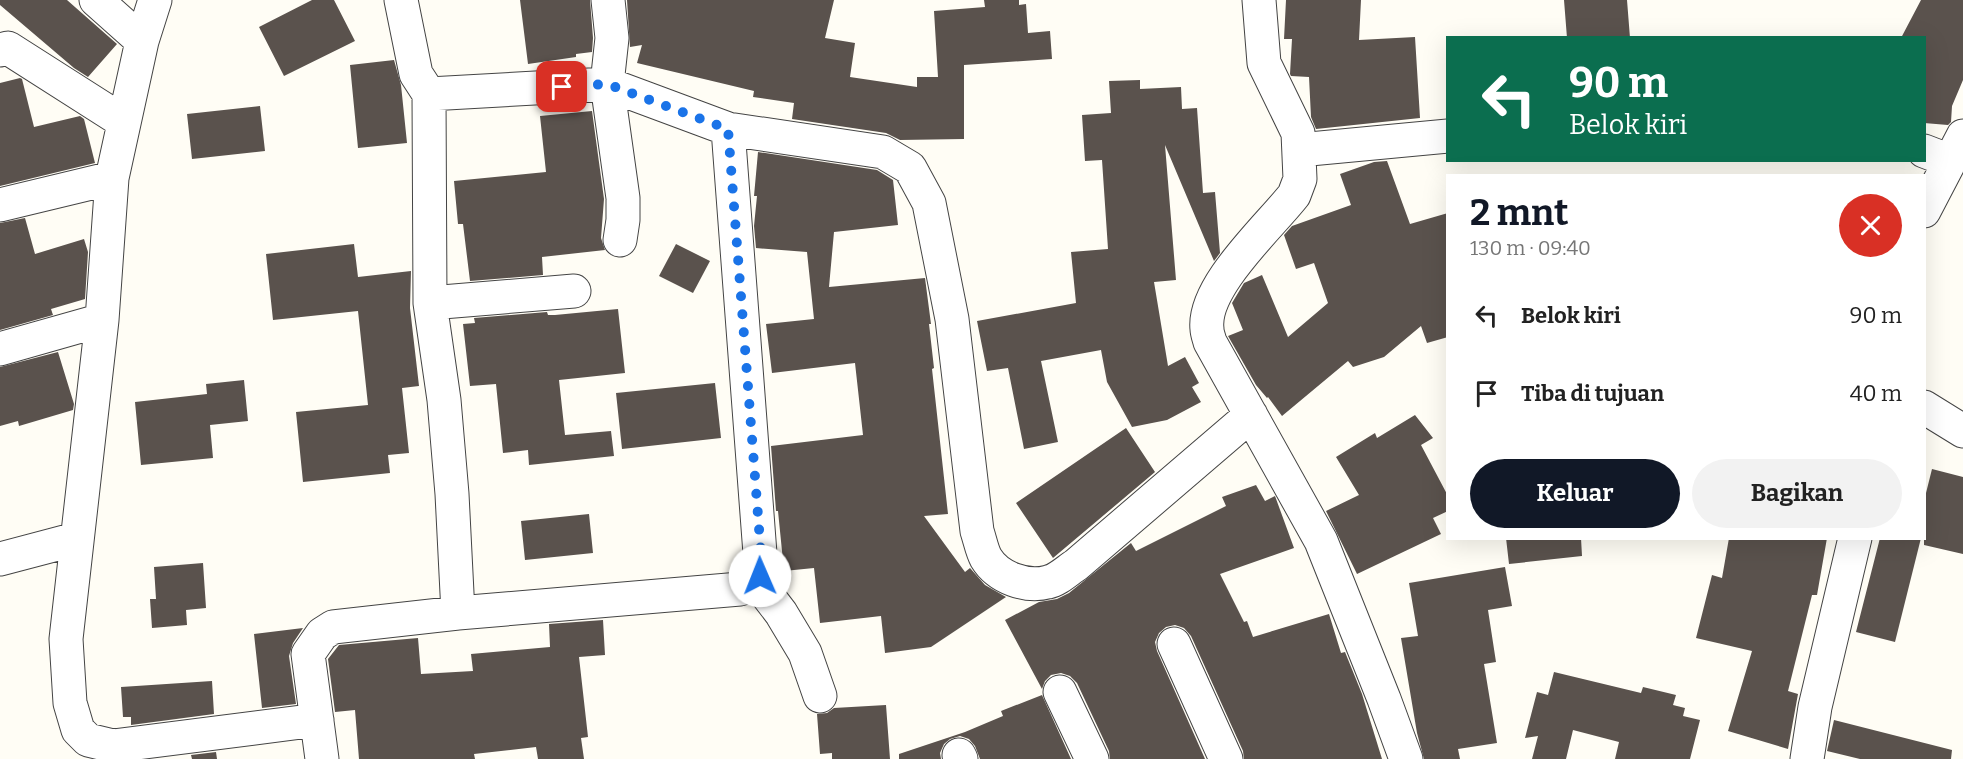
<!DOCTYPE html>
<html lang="id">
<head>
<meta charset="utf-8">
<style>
  :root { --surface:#fff; --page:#f2f2f2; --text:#222; --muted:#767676; --accent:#111827 }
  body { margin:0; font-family:Bitter,serif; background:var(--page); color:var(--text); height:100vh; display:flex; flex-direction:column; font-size:22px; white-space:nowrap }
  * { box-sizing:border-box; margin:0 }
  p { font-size:20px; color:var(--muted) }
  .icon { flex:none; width:33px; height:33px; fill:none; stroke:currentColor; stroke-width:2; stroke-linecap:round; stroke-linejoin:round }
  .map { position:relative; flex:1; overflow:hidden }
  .side { position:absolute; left:1446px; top:174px; width:480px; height:366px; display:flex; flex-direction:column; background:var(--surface); border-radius:0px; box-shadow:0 6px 24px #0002 }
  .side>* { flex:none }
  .top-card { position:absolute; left:1446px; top:36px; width:480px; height:126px; border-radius:0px; box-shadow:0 6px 24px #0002; background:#0b6e4f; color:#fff; overflow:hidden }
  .pin { position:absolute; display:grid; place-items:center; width:51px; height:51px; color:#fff; margin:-26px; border-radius:12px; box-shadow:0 3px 9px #0006 }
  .me { position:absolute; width:66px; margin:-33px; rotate:359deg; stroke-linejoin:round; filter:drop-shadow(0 0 4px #0008) }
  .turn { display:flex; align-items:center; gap:21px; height:126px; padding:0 24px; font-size:27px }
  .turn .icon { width:78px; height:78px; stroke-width:2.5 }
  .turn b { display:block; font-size:42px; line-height:51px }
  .round { display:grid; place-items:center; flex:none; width:63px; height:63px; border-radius:32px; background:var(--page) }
  .head { display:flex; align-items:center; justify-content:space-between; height:102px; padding:0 24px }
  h1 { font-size:36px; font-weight:700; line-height:45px; color:var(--accent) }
  .cta { display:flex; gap:12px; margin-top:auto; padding:12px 24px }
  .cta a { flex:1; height:69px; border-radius:36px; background:var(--accent); color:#fff; font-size:24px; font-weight:700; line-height:69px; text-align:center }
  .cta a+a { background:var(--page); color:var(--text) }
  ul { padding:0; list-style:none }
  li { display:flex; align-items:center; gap:18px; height:78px; padding:0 24px }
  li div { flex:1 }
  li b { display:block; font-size:22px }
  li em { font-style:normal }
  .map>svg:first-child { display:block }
</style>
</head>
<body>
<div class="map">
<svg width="1963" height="759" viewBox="0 0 1963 759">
  <rect width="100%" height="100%" fill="#fffdf5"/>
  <path fill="#5a524d" d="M0,0H67L117,44L88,77L74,68L0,5Z
    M312,0H334L355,41L284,76L259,27Z
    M520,0H590L593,38L592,52L576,54V57L528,64Z
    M627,0H834L825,38L855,43L850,77L917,87V77H938L934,11L985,7L984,0H1019V5L1026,4L1028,33L1050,31L1052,59L964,65V139L900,140L886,133L792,119L794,103L753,97L754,91L637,63L642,45L630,47Z
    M1286,0H1361L1359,40L1415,37L1420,118L1316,129L1311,117L1309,77L1291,76L1290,74L1292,39H1284Z
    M1564,0H1627L1630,38H1567Z
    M1921,0H1963V80L1952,106L1951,122L1948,125L1924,123V38H1901Z
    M394,60L401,85L407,143L358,148L350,65Z
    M20,78L22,79L34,127L80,116L84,119L95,163L0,186V83Z
    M1140,80V89L1181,87L1182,109L1197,108L1203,193L1215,192L1220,253L1214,261L1165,145L1176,280L1154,282L1168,366L1185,357L1199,383L1192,387L1201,402L1167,420L1132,427L1107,382L1101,350L1041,361L1058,442L1024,449L1008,368L987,371L977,321L1076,303L1071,252L1108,249L1102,160L1085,161L1082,115L1111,113L1109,81Z
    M260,106L265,151L192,159L187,114Z
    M592,111L604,199L601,238L605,250L542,257L543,275L470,281L463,224H458L454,181L546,172L540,116Z
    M758,152L877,170L893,180L898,225L834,232L829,287L925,278L931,324H929L934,368L932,369L948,514L924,516L965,572L970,568L985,585L1006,597L931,647L885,653L881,616L820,623L814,568L784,571L778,511H776L771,446L863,435L855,363L772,373L766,324L814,319L807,252L756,248L754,226L757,196H754Z
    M1387,161L1410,224L1448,213V337L1427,343L1421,326L1384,357L1353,367L1348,361L1282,416L1268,397L1267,398L1256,385L1228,336L1243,330L1232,303L1244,283L1262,275L1288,337L1328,303L1314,263L1296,269L1284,235L1292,226L1351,205L1340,174L1374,162Z
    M25,218L35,254L84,239L88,252L85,299L51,309L53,315L0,330V223Z
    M354,244L358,277L411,271L410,308L419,386L402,388L409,453L388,455L390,473L303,482L296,412L368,405L358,311L273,320L266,254Z
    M676,244L710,261L693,293L659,276Z
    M618,309L625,373L559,380L565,435L611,431L614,456L529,465L528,450L503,453L496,384L470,386L463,324L475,323L474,318L547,312L548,315H555Z
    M58,352L74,404L73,410L19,426L18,421L0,426V367Z
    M244,380L248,421L210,425L213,458L141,465L135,402L207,394L206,384Z
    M715,383L721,438L622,449L616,393Z
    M1415,415L1433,438L1421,445L1448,496V511L1433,518L1441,534L1357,574L1326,511L1359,495L1336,457L1375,433L1377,438Z
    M1126,428L1155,472L1053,558L1016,503Z
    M1932,469L1963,477V554L1924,545V501Z
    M1256,485L1265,501L1275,496L1294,548L1220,574L1244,622L1247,621L1253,637L1329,614L1341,653L1345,652L1362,694L1382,759H1244L1243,751L1191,636L1184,628L1175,625L1166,627L1159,633L1155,642L1157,651L1205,759H1110L1109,751L1077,683L1070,676L1061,673L1051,675L1045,681L1042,689L1005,620L1039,602L1057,599L1069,593L1131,543L1136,551L1226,506L1222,497Z
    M589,514L593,553L525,560L521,521Z
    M1506,538H1581L1582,556L1509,564Z
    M1729,538H1827L1817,595H1812L1788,691L1798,694L1788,749L1728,731L1752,651L1696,638L1712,575L1722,578Z
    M1880,538H1921L1895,642L1856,632Z
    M203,563L206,608L186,610L187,625L152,628L150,599H156L154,567Z
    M1505,567L1512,606L1488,610L1496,662L1484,664L1497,743L1458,749L1460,759H1424L1417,733L1401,638L1418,636L1409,583Z
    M603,620L605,655L579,657L588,737L581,738L584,759H538L536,747L474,754L475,759H359L355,710L335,712L328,659L339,645L418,638L421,674L473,671L471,654L550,647L549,624Z
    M303,628L293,643L289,656L296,704L262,708L254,634Z
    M1554,672L1641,693L1643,687L1676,695L1673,705L1685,708L1683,716L1700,720L1690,759H1615L1619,742L1573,730L1566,759H1532L1538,736L1525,738L1537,692L1548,695Z
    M212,681L214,714L131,725V717H123L121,687Z
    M1042,695L1071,759H980L975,746L969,739L960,736L950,739L944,744L940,753L941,759H899V754L965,732L1003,716L1001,711Z
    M886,705L890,759H832V753L820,754L817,714L827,713L834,708Z
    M1834,720L1952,750L1951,759H1860L1827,751Z
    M216,752L217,759H192L191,755Z"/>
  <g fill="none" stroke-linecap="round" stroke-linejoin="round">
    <g stroke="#444" stroke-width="35">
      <path id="minor" d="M96,0L142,41
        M608,0L612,38L607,84L623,198V220L620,240
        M1259,0L1264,63L1298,133L1300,179L1294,195C1269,227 1202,287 1207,329C1207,333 1209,338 1210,342L1321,541L1384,699L1406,759
        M0,50L8,48L124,122
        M429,94L430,303
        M728,129L883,152L910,168L929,203L952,319L977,531C980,540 982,551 986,558C998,578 1027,588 1048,582C1058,580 1068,570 1076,565L1251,415
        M1299,150L1448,136
        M1924,151L1950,161
        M0,205L112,178
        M1924,211L1963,136
        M102,320L66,639L70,703L78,730L88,740L113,746L317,720
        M0,349L102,320L112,178L142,41L155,0
        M1924,407L1963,431
        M0,559L76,539
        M758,583L781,613L805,653L820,696
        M458,613L452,494L444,400L430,303L574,291
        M1174,644L1226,759
        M1060,692L1092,759
        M959,755L961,759
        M322,759L308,654L322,634L333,627L458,613L740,589L758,583L761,567L728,129L607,84L429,94L416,74L401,0
        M1807,759L1815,707L1855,538"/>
    </g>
    <use href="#minor" stroke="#fff" stroke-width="33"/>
  </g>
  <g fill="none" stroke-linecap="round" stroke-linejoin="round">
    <path stroke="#1a73e8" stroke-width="10" stroke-dasharray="0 18" d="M562,87L607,84L728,129L762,567L760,576"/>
  </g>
</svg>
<div class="pin" style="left:562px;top:87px;background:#d93025"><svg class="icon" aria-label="arrive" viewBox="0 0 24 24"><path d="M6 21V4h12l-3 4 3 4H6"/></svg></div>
<svg class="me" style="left:760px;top:576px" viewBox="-20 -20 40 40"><circle r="19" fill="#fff"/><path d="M0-13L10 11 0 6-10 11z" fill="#1a73e8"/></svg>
<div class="top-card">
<div class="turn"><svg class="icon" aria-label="left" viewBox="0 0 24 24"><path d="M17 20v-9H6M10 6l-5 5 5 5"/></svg><div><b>90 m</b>Belok kiri</div></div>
</div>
<section class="side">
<div class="head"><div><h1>2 mnt</h1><p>130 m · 09:40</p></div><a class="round" style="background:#d93025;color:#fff"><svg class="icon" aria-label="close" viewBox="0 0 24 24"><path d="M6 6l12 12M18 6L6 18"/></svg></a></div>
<ul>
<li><svg class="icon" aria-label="left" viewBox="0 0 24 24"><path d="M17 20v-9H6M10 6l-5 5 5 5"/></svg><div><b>Belok kiri</b></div><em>90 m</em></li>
<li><svg class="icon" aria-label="arrive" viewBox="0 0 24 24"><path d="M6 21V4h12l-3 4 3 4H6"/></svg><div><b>Tiba di tujuan</b></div><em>40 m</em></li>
</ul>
<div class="cta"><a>Keluar</a><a>Bagikan</a></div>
</section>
</div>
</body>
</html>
